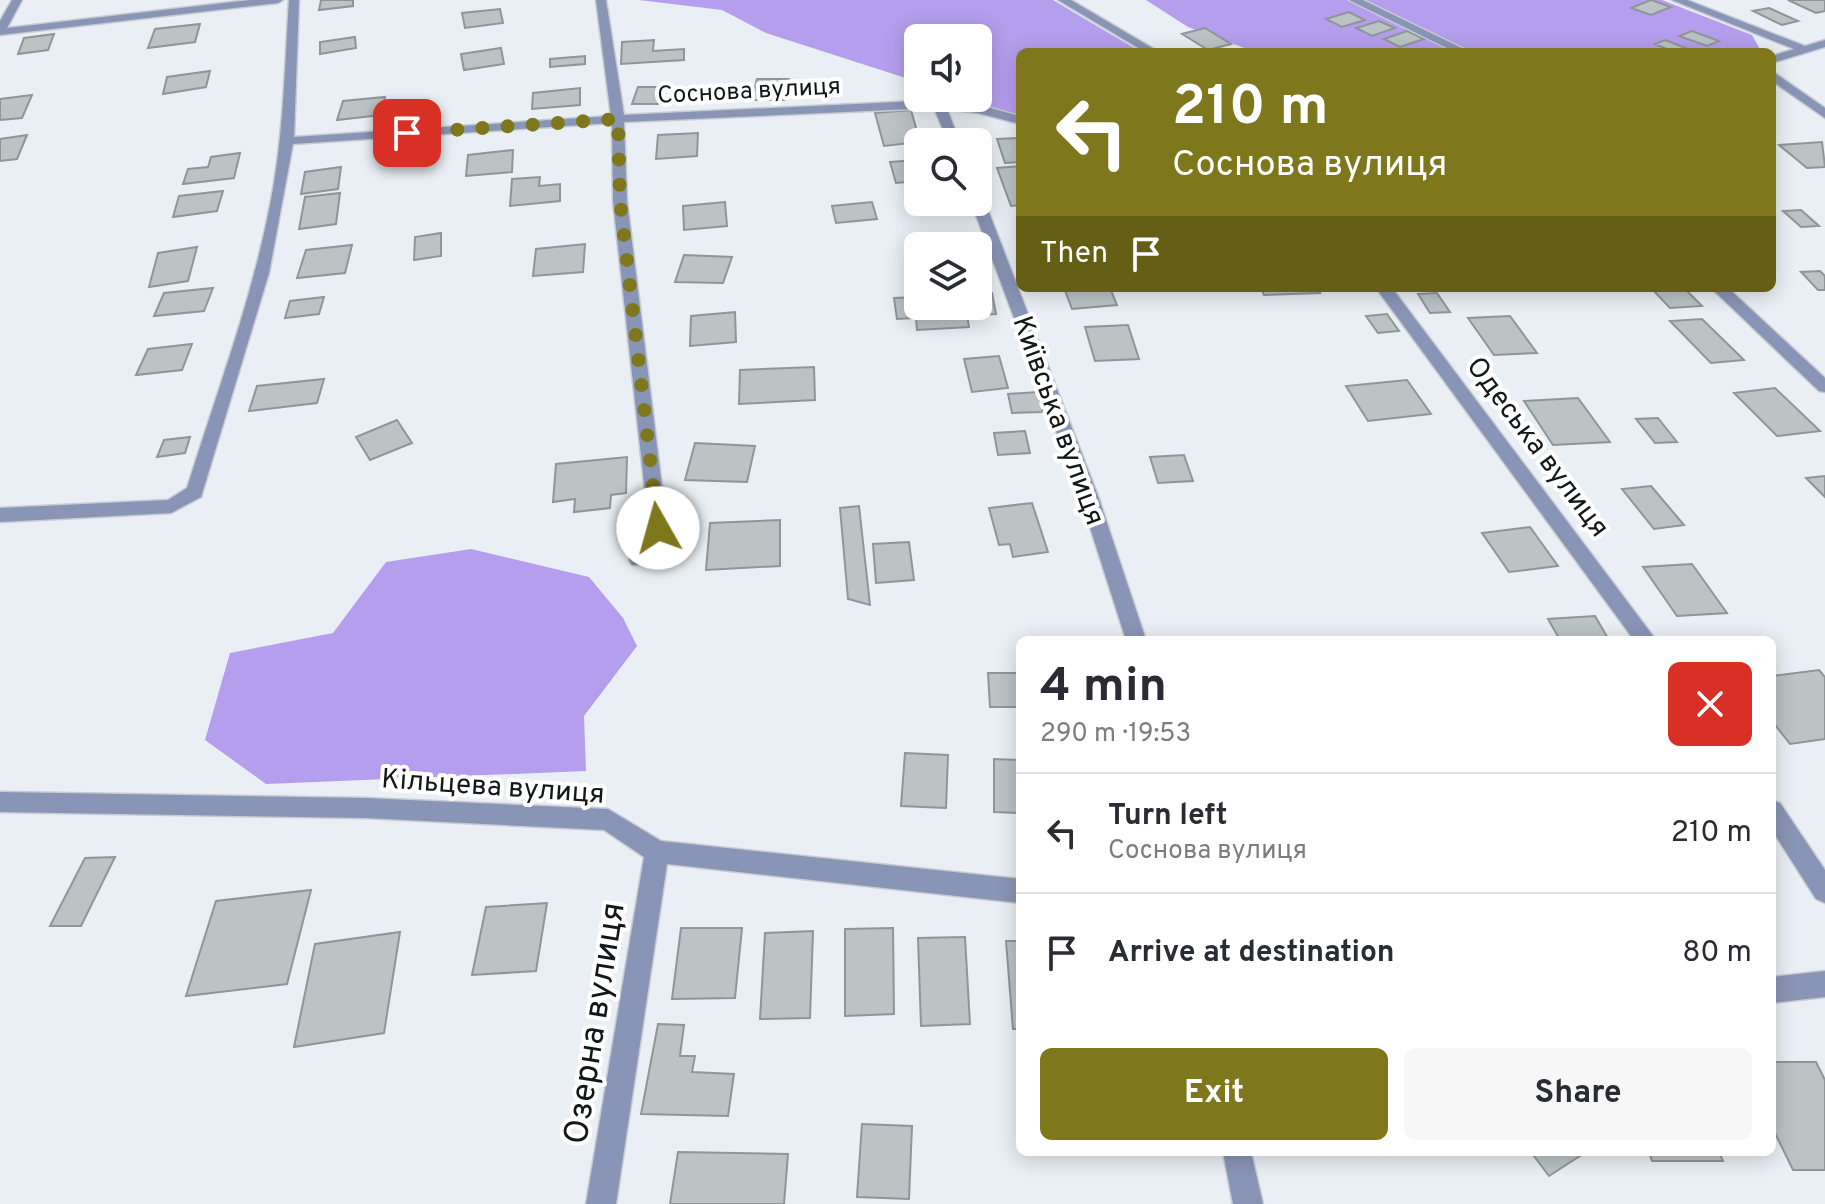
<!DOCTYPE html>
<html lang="en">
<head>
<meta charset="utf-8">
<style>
  :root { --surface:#fff; --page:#f7f7f7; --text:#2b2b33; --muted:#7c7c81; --line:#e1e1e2; --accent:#7f771b }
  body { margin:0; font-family:Overpass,sans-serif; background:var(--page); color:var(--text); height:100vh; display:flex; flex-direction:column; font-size:30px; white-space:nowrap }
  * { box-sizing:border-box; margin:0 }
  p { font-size:26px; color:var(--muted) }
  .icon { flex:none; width:44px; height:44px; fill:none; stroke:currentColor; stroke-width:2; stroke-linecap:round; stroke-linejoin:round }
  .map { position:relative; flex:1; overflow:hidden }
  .side { position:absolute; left:1016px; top:636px; width:760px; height:520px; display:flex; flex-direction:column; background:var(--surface); border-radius:12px; box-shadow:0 4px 20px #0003 }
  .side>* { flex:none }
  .top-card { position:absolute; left:1016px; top:48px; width:760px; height:244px; border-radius:12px; box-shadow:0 4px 20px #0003; background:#7f771b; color:#fff; overflow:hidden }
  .controls { position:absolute; left:904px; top:24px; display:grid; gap:16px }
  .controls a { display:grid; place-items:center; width:88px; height:88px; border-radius:12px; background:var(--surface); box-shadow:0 4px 20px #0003; font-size:40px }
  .pin { position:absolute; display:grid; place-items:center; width:68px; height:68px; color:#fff; margin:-34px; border-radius:16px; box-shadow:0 4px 12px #0006 }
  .me { position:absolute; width:88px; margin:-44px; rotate:353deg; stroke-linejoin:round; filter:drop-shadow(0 0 6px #0008) }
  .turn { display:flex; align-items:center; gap:28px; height:168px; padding:0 24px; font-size:36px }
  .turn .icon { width:104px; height:104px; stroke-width:2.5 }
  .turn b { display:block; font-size:56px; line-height:68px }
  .then { display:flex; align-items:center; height:76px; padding:0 24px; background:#0003; gap:16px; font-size:30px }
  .round { display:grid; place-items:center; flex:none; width:84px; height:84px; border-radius:12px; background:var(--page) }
  .headline { display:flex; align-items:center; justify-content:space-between; height:136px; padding:0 24px }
  h1 { font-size:48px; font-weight:700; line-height:60px }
  .primary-button { display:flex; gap:16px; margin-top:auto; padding:16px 24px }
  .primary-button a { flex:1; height:92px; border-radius:12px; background:var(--accent); color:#fff; font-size:32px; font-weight:700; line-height:92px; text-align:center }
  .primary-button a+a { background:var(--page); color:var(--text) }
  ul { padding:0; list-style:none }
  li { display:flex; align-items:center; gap:24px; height:120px; padding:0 24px; border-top:2px solid var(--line) }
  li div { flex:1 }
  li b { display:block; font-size:30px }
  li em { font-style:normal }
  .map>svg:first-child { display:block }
</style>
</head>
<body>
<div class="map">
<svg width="1825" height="1204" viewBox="0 0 1825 1204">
  <rect width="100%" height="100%" fill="#e9eff4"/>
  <path fill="#b59eed" d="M639,0H1053L1141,52H1020V124L964,98H978V38H918V82L766,33L722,10Z
    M1146,0H1662L1752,35L1761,51L1255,52L1188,27Z
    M471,549L589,577L623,618L637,646L584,716L586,771L266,784L205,740L230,653L333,633L386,562Z"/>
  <path fill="#bbc3c5" stroke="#8e9698" stroke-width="2" d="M321,0H353V6L319,10Z
    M1651,0L1671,7L1651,15L1631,8Z
    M1788,0H1825V11L1816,13Z
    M1769,8L1798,21L1782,25L1753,11Z
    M500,9L503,23L465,28L462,13Z
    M1349,12L1365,20L1342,27L1326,19Z
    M1379,21L1395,28L1372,36L1356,28Z
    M200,24L195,42L148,48L155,29Z
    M1205,28L1231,44L1208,50L1182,34Z
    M1407,31L1424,39L1400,47L1384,39Z
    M1692,31L1719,41L1707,46L1679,36Z
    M54,34L48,50L18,54L24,38Z
    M355,37L356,48L320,54V42Z
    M654,40L653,51L684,49V60L621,64L622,42Z
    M1665,40L1693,51L1674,52L1655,44Z
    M501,48L504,64L464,70L461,54Z
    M585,56V64L550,67V59Z
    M210,71L206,87L163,94L167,77Z
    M757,79H789L785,100H752Z
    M638,87H663L658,104H632Z
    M580,88V105L532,109L533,93Z
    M32,95L22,118L0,120V99Z
    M385,97L381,115L337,120L343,101Z
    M911,110L920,142L884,146L875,113Z
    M698,133L697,156L656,159L658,135Z
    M27,135L17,159L0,161V139Z
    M1020,138V162L1005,163L997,139Z
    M1822,142L1825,167L1807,168L1779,145Z
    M513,150L512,172L466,176L468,155Z
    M240,153L234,178L183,184L188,169L208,167L211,157Z
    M918,160V181L896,183L890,162Z
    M1020,166V205L1011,206L997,168Z
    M341,167L338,189L301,194L305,172Z
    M540,177L539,186L560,184V201L510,206L512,179Z
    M223,191L217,211L173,217L179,196Z
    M340,193L336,224L299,229L305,197Z
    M725,202L727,226L684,230L683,206Z
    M872,202L877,219L836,223L832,206Z
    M1801,210L1819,226L1801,227L1783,211Z
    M441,233V256L414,260L415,237Z
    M585,244L583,272L533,276L536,249Z
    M352,245L345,273L297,278L306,250Z
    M197,247L188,281L149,287L158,253Z
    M684,255L732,257L723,283L675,282Z
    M1820,271L1825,276V290H1818L1801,272Z
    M213,288L204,311L154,316L164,293Z
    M1064,288H1110L1117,305L1072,309Z
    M1261,288H1317L1320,293L1264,295Z
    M1651,288H1684L1702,306L1670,308Z
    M992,293L996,314L967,315L969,327L917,330L916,318L897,319L894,298L918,297V306H978V294Z
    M1437,293L1450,312L1430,313L1418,294Z
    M324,297L319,314L285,318L290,301Z
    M735,312L736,342L690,346L691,316Z
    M1387,314L1399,331L1378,333L1366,316Z
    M1510,316L1537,353L1494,355L1468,318Z
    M1702,319L1744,360L1711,363L1670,321Z
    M1128,325L1139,359L1095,361L1085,327Z
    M192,344L182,370L136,375L148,349Z
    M999,356L1008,388L972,392L964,359Z
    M814,367L815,400L739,404L740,370Z
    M324,379L317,403L249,411L257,386Z
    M1407,380L1431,414L1368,421L1346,386Z
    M1775,388L1820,431L1777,436L1734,393Z
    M1038,392L1043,412L1012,413L1008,394Z
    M1578,398L1610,442L1553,445L1524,401Z
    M1658,418L1677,442L1655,443L1636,419Z
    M397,420L412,443L370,460L356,437Z
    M1025,431L1030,453L998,455L994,433Z
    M190,437L185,453L157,457L164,440Z
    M695,443L755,446L747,482L685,480Z
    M1184,455L1193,481L1158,483L1150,457Z
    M627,457L626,493L611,495L610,508L574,512L575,499L553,502L556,464Z
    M1825,476V497L1806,478Z
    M1651,486L1684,525L1654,529L1622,489Z
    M1032,503L1048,552L1013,557L1010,544L999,545L989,508Z
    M859,506L870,605L848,599L840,508Z
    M780,520V566L706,570L710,523Z
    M1530,527L1558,566L1509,572L1482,533Z
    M909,542L914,580L876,583L873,544Z
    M1692,564L1727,613L1677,616L1643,567Z
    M1595,616L1609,640H1560L1548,619Z
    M1819,670L1825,677V739L1790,744L1772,721V676Z
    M988,673H1020V707H990Z
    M905,753L948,755L946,808L901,806Z
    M994,759L1020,760V813L994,812Z
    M115,857L81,926H50L85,858Z
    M311,890L287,984L186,996L216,901Z
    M547,903L536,971L472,975L486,907Z
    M681,928H742L735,998L672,999Z
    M893,928L894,1014L845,1016V929Z
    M813,931L810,1018L760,1019L765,933Z
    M400,932L384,1033L294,1047L315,944Z
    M965,937L970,1024L921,1026L918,938Z
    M1006,941H1020V1029H1013Z
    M658,1024L684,1025L680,1056H695L692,1072L734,1074L728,1116L641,1114Z
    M1772,1062H1816L1825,1080V1170H1793L1772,1127Z
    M862,1124L912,1126L909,1199L857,1197Z
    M678,1152L788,1154L784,1204H670Z
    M1531,1152H1586L1549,1176Z
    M1649,1152H1719L1723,1161H1652Z"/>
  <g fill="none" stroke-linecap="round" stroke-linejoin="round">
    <g stroke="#c7ccd1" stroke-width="3">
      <path id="minor" d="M12,0H22L7,28L250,0H283L278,3L0,35V21Z
        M289,0H299L294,137L611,116L596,0H606L624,115L939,100L979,105L1020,116V124L978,113L947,109L960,142H948L934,108L624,122L627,201L667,528L646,565H632L629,560L649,528L613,201L612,123L293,144L269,273L201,497L171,513L0,522V508L168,500L187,488C218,388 257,287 274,183C284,122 285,61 289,0Z
        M1058,0H1071L1159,52H1145Z
        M1349,0H1363L1470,52H1455Z
        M1672,0H1687L1805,46L1825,40V47L1772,63V56L1794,49Z
        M1772,71L1825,108V118L1772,81Z
        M978,198L985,202L1098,496L1146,640H1126L1080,496L971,202H978Z
        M1376,288H1392L1656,640H1634Z
        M1711,288H1728L1825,378V392L1819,391Z
        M0,792L365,798L608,809L661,841L1020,879V903L667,864L616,1204H586L644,857L604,830L365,818L0,812Z
        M1772,800L1780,803L1825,870V903L1816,899L1772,830Z
        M1825,971V997L1772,1003V977Z
        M1223,1152H1251L1263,1204H1233Z"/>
    </g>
    <use href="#minor" fill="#8995b6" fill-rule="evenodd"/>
  </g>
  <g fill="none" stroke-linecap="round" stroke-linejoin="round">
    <path stroke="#7f771b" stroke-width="14" stroke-dasharray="0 25.2" d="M407,133L618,119L620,201L658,528"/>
  </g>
  <g text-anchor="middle" stroke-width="8" stroke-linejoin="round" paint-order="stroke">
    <g font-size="24" fill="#141617" stroke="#fff">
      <text transform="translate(749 90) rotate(-3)" y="8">Соснова вулиця</text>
    </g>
    <g font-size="28" fill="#141617" stroke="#fff">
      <text transform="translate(1060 420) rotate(70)" y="10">Київська вулиця</text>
      <text transform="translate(1539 446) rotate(53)" y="10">Одеська вулиця</text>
      <text transform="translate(493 785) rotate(4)" y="10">Кільцева вулиця</text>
    </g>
    <g font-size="34" fill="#141617" stroke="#fff">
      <text transform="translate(593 1023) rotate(-81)" y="12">Озерна вулиця</text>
    </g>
  </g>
</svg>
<div class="controls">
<a><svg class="icon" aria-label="sound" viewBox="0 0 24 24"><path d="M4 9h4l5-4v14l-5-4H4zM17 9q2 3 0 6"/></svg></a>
<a><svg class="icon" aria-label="search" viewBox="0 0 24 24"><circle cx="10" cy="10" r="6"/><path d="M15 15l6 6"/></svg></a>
<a><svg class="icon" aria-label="layers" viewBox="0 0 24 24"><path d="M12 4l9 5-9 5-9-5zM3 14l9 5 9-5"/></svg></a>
</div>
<div class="pin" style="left:407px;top:133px;background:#d93025"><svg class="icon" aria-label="arrive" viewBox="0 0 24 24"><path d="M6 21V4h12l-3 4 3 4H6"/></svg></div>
<svg class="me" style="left:658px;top:528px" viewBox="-20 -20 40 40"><circle r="19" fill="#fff"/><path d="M0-13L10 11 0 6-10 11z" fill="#7f771b"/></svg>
<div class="top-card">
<div class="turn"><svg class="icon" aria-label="left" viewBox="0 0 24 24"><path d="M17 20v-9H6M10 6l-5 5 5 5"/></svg><div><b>210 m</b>Соснова вулиця</div></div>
<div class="then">Then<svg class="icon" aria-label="arrive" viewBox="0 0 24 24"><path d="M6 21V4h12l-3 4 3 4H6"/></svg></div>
</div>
<section class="side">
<div class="headline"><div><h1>4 min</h1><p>290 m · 19:53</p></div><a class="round" style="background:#d93025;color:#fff"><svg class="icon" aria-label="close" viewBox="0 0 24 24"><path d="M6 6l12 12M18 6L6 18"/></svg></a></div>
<ul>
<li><svg class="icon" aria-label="left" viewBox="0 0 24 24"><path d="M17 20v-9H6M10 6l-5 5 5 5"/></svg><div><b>Turn left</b><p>Соснова вулиця</p></div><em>210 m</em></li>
<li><svg class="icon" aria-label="arrive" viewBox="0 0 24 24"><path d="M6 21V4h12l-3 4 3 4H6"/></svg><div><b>Arrive at destination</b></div><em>80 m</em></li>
</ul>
<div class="primary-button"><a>Exit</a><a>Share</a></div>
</section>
</div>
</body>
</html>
